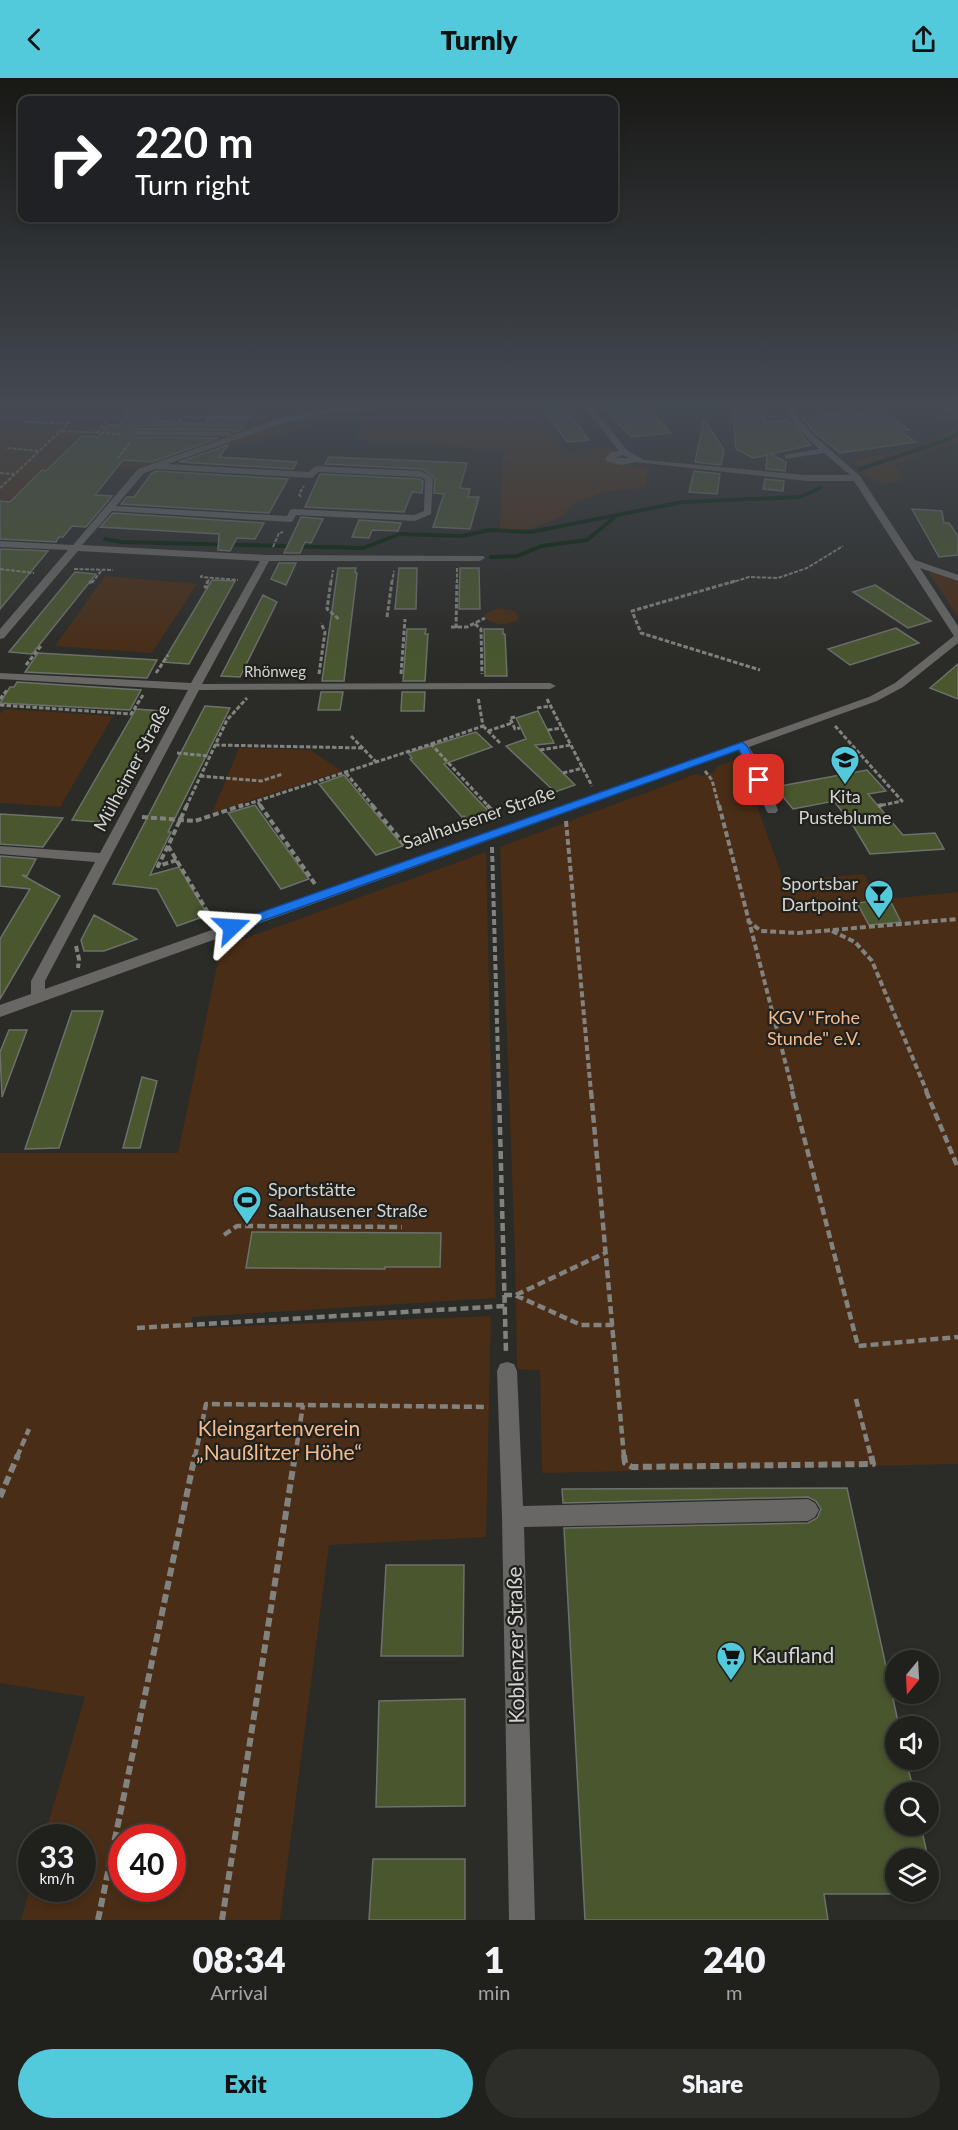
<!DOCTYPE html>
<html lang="en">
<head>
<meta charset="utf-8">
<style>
  :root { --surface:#20201d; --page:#2d2d2a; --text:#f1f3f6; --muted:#a2a3a4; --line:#3d3e3b; --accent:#53cadc }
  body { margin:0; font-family:Lato,sans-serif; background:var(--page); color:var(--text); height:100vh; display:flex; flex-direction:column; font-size:22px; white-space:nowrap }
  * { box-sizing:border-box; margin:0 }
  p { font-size:20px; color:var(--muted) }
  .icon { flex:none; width:33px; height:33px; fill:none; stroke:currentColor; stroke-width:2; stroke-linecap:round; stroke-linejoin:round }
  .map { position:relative; height:1842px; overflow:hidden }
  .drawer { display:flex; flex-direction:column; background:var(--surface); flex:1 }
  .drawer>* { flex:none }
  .hud { position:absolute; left:18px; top:18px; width:600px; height:126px; border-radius:12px; box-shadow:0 3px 9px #0003,0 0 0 2px var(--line); background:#202124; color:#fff; overflow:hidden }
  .needle { width:39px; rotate:198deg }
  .fabs { position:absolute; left:885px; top:1572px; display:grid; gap:12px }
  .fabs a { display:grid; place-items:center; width:54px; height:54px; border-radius:50%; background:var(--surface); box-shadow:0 3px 9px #0003,0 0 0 2px var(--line); font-size:30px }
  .speed { position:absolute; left:18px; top:1746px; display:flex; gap:12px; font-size:30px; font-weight:700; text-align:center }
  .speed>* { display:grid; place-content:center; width:78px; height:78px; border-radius:50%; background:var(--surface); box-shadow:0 3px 9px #0003,0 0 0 2px var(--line); line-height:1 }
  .speed small { font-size:15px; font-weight:400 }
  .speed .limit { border:9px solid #d22; background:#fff; color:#111 }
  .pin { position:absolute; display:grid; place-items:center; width:51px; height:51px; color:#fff; margin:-26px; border-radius:12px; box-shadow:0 3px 9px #0006 }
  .me { position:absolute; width:66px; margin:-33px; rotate:70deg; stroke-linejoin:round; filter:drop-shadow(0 0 4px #0008) }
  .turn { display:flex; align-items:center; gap:21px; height:126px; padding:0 18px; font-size:27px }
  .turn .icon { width:78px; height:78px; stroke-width:2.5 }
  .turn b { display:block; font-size:42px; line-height:51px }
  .eta { display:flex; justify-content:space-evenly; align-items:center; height:102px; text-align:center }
  .eta b { font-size:36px; font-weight:800; line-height:42px }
  .cta { display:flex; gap:12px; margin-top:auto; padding:12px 18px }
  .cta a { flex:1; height:69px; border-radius:36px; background:var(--accent); color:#111; font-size:24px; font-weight:800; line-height:69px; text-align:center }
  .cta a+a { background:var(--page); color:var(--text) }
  header { display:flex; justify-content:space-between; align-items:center; height:78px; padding:0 18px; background:var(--accent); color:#111; font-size:27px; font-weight:800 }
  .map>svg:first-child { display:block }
</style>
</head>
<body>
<header><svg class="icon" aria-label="back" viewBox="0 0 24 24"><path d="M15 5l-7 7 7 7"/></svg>Turnly<svg class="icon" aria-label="share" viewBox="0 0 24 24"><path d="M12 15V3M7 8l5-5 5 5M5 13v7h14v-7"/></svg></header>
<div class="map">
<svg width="958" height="1842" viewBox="0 0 958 1842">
  <rect width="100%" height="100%" fill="#2b2b27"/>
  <path fill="#492d16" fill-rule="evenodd" d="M0,328H25L23,330H323L327,333L360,328H532L565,374L611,369L621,387L649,390L644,410L607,413L572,426L563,438L531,451L500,453L502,373L354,361L364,344L326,343L226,372L212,365L135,391L64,385L34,420L0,429Z
    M794,328H958V362L894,387L904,400C879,413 868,400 852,382C886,375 930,372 957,347C934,339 910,331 885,330C875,330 867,334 857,330L800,336Z
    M932,494L958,504V539L929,495Z
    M105,498L197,506L152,575L55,568Z
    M498,530L515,533L519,541C508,548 495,548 485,540V536Z
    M4,631L113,638L60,729L0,725V636Z
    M239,670L310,672L342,693L212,735Z
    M740,681L784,803L864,796L878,822L958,814V1386L542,1395L540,1292L517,1291L515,1176L500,769L696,696L702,698L714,694L717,688Z
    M486,774L496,1220L192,1239L191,1250L491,1238L486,1459L329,1467L280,1842H21L31,1805L32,1810H82V1760L44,1759L85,1619L0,1605V1075H178L221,869ZM122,1760H172V1810H122Z"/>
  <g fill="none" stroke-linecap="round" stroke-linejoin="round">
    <path stroke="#022004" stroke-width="4" d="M860,391L949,361L958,355
      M105,461L121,464L363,470L400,456L462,458L490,452L531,454L683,424L800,419L820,410
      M491,479L517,478L542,468L587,462L616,438"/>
  </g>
  <path fill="#49562e" stroke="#6e706c" stroke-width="1.5" d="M541,328H564L589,362L567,364Z
    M602,328H646L671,355L631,359Z
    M732,328H763L766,345L788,342L811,367L771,376L786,384L785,393L766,391L767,377L753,380L736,371Z
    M128,332L160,334L156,340H159L156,343L205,346L211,332L254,333L239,353L234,354L229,352L136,351L131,353L130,356L133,359L218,360L152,384L123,382L95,417L112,418L86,449L72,448L63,459H59L56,464L0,461V423L10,424L42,392L46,393L82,358L98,359L108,347H120Z
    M855,332L860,335L883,333L909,352L900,353L916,364L840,375L814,354L802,340Z
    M704,341L724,372L721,387L695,384Z
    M228,367L219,379L297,384L293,391L179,384Z
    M329,379L467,385L460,410L470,411L468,419H479L470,451L433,449L444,416L434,415L435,400L422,391L325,386Z
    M156,393L288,401L269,435L121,426L127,419H134L152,395Z
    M694,393L720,396L717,416L689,414Z
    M320,396L419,401L423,403L422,415L412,414L404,434L305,429Z
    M765,401L784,403L783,413L763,411Z
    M912,431L942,433L944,445H949L958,458V477L939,479Z
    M113,435L264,445L255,461L237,460L230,473L218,472L219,456L100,449Z
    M301,439L323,441L311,465L305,464L300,475H284Z
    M359,442L401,445L398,453L372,452L369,460L352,459Z
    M0,471L48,473L0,531Z
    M279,485H296L286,507L271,501Z
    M338,490H356L355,495H357L344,603H322Z
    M399,490H417L416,531H395Z
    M460,490H479L480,531H459Z
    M75,494L96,496L32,576L9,574Z
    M212,502L235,503L189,586L163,584Z
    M875,507L931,543L908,550L853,514Z
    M263,517L277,524L240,599L221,598Z
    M896,550L919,565L850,587L828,571Z
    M407,551H426L425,556H428L425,603H403Z
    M484,551H503V556H505L507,598H485Z
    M38,575L157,582L147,600L25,594Z
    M958,586V621L930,610Z
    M17,604L141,612L130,632L0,625L10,609H14Z
    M321,614H343L340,632H318Z
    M402,614H425L424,633H401Z
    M205,628L230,630L168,754H171L150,797L179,789L208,837L177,848L157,811L113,806Z
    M136,631L161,633L99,744L72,742Z
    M538,633L554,665L535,667L575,707L555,714L506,668L526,661L516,640Z
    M476,654L492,669L444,686L491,736L469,744L464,738L462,739L410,681L412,680L408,675Z
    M867,692L886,713L868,716L903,757L935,755L944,771L870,776L854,749L834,723L793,731L775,709Z
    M344,697L392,755L403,768L376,777L319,706Z
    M255,727L281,763L309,801L281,811L228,735Z
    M0,736L63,740L43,769L0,766Z
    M0,778L36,781L27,798L22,797L60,818L0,921V861L30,811L0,808Z
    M883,822L892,826L901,844L869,847L857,825Z
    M94,837L103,842L137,861L104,873H84L81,862Z
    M72,933H103L59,1070L25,1071Z
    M9,952H27L2,1019L0,974Z
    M142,999L157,1003L140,1070H123Z
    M252,1154L441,1155L440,1189H385V1191L246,1190Z
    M847,1410L899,1648H896V1682H906L914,1714H896V1748H921L928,1780H896V1816H824L828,1842H585L564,1450L808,1445L817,1440L821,1431L816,1423L808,1419L563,1425L562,1411Z
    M386,1487H464L463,1578H381Z
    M465,1621V1728L376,1729L379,1623Z
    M373,1781H465V1842H369Z"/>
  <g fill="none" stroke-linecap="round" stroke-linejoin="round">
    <path stroke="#82827f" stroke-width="2" stroke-dasharray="4 1.5" stroke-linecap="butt" d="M36,328L274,330
      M726,328L731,332L776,339
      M937,328L958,334
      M179,343L183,339H251
      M62,353L123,356
      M97,354L108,343
      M7,370L39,373
      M117,381L131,363
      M0,395L14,396
      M0,410L69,345L25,344
      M301,419L299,416L304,408
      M273,469L279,455L283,454
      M0,491L34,495
      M74,491L113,492
      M202,497L201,499L238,502
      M92,505L101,493
      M207,505L210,500
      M331,505L333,492
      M392,505L394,493
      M457,505V490
      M730,505L749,499L778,500L807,490L843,468"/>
    <path stroke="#82827f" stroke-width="3" stroke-dasharray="4.5 2" stroke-linecap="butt" d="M331,503L327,531L340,542
      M735,503L632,533L641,555L760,592
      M89,505L93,503
      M208,509H205L208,503
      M387,539L392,503
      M475,546L481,551L482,596
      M451,549H467L485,540
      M456,550L457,503
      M26,587L41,568H39
      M156,595L168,577
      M319,596L325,554L321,545
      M401,596L405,541
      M0,621L7,612
      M547,621L592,708
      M0,627L131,636L143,617
      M537,630L551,628
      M515,639L510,640L515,651L520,650
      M483,648L501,666
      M835,648L902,723L878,728
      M548,652L562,650
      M488,653L512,645
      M351,658L377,685
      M431,666L483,648L478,619
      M215,667L363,670
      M540,672L571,667
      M177,675L209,678
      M705,693L712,702L719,729
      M346,695L374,729
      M563,695L583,690
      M200,698L261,703L283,696
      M258,724L261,729
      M186,729L227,642L247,620
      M239,729L431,666L489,729"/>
    <path stroke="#82827f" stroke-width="4" stroke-dasharray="6 3" stroke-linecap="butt" d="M187,727L168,768L213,843
      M260,727L315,806
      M372,727L409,772
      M487,727L500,741
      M719,727L793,1014
      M878,728L882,727
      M142,739L195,743L243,727
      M566,743L591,1014
      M168,768L158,788L177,782
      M492,769L499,1014
      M747,842L761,853L798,855L958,841
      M832,853L855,864L872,883L927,1014
      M76,868L79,881L78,890"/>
    <path stroke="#82827f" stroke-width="4.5" stroke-dasharray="8 4" stroke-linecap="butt" d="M499,1013L506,1275
      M591,1013L624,1379
      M792,1013L858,1268L958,1259
      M926,1013L958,1090
      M224,1157L237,1148L402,1149
      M504,1217H515L581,1247H614
      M516,1217L607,1174
      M137,1250L505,1228
      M856,1321L871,1379
      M17,1379L29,1351
      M195,1379L206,1326L488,1329
      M295,1379L303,1327"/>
    <path stroke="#82827f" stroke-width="6" stroke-dasharray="9 4.5" stroke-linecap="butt" d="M624,1377L625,1385L632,1389L873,1386L871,1377
      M0,1419L18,1377
      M98,1842L195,1377
      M222,1842L295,1377"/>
    <path fill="#686765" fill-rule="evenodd" d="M358,328H387L383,330L327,335L286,344L168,386L309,394L315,388L421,393L433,400L431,436L415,443L296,437L293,443L290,444L112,433L82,467L266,477L483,478L485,480L480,483H269L202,606L550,605L556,608L550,611L199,612L45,903V911L869,619L895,605L954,558L854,403H806L636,384L621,387L606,383L605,381L611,374L619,373L584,328H592L627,372L644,382L806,397H850L824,375L785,381V377L819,371L797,350L781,328H789L812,356L860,398L915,482L958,497V503L920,490L958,548V565L903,609L877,623L749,669L759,686L778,732L776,735H768L766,732L747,686L739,672L0,939V927L31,916V903L95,784L0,776V768L100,775L188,612L0,601V595L191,605L260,483L78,473L4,560L0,561V551L68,472L0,469V463L73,467L138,391L281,340L327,331ZM623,377L629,380H615ZM156,391L312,400L318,394L419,399L425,401L424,433L414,437L293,431L290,432L287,438L116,428L144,395Z
      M136,353L229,354L233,356L229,358L133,357L132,355Z
      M507,1284L514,1286L517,1293L523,1428L808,1421L815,1425L819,1432L815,1439L808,1443L524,1449L535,1842H509L502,1439L497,1293L500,1286Z"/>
  </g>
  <linearGradient id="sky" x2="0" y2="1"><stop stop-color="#181815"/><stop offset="0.56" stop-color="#444a52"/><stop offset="1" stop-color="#444a52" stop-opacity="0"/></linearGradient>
  <rect width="958" height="586" fill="url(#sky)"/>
  <path fill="#1a73e8" stroke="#114b97" stroke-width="1.5" d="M742,664L747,668L765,702L763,704H755L739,672L237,852L232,854L226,849L228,846Z"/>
  <defs>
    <g id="school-pin" transform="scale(1.5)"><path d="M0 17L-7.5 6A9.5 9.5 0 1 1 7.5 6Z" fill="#53cadc" stroke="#21211e"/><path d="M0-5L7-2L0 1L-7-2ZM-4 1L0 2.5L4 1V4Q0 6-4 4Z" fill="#111"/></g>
    <g id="bar-pin" transform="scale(1.5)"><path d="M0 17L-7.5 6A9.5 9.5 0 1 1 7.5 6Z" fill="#53cadc" stroke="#21211e"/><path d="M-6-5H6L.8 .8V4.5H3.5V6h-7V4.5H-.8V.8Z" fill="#111"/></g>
    <g id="stadium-pin" transform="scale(1.5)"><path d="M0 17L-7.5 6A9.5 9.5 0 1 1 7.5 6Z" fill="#53cadc" stroke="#21211e"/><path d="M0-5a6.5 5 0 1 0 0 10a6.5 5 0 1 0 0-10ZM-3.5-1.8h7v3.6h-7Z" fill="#111"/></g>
    <g id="supermarket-pin" transform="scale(1.5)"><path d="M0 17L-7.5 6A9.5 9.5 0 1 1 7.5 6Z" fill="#53cadc" stroke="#21211e"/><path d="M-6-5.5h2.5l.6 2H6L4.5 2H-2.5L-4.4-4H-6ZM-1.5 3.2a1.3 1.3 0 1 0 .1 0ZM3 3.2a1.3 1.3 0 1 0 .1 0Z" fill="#111"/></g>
  </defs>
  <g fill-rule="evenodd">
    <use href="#school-pin" x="845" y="682"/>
    <use href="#bar-pin" x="879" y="816"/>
    <use href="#stadium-pin" x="247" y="1122"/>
    <use href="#supermarket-pin" x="731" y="1578"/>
  </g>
  <g text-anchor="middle" stroke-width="4.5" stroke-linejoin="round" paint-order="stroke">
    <g font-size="15" fill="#d4d4d2" stroke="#21211e">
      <text x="275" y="599">Rhönweg</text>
    </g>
    <g font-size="18" fill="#d4d4d2" stroke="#21211e">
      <text transform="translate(132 690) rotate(-62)" y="6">Mülheimer Straße</text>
      <text transform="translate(479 740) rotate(-19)" y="6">Saalhausener Straße</text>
    </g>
    <g font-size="18" fill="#d4d4d2" stroke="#21211e">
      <text x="845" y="725">Kita<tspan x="845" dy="21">Pusteblume</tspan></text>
      <text x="858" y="812" text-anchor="end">Sportsbar<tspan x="858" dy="21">Dartpoint</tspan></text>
      <text x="268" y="1118" text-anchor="start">Sportstätte<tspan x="268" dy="21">Saalhausener Straße</tspan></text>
    </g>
    <g font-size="18" fill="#f5ba8b" stroke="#21211e">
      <text x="814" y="946">KGV "Frohe<tspan x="814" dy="21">Stunde" e.V.</tspan></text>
    </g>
    <g font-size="21" fill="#f5ba8b" stroke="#21211e">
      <text x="279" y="1358">Kleingartenverein<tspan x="279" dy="24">„Naußlitzer Höhe“</tspan></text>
    </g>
    <g font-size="21" fill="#d4d4d2" stroke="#21211e">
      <text transform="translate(516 1567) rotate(-91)" y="7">Koblenzer Straße</text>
    </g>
    <g font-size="21" fill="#d4d4d2" stroke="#21211e" text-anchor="start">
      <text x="752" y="1585">Kaufland</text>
    </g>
  </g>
</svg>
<div class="fabs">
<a><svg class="needle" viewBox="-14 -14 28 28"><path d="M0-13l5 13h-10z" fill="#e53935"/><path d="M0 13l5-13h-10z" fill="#a2a3a4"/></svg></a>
<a><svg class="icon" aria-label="sound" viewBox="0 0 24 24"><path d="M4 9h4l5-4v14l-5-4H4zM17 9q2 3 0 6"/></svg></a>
<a><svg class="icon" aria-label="search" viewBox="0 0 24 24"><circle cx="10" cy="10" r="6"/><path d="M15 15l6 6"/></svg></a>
<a><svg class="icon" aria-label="layers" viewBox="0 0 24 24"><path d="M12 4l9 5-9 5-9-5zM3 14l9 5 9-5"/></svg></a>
</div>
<div class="speed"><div>33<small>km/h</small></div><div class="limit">40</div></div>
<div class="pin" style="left:759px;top:702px;background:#d93025"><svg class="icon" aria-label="arrive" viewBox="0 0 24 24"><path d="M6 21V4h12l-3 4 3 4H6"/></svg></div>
<svg class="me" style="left:232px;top:849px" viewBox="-20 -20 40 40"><path d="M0-17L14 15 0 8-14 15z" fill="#1a73e8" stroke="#fff" stroke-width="4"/></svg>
<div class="hud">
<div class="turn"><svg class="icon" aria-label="right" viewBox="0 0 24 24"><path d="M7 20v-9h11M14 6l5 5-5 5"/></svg><div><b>220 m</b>Turn right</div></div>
</div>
</div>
<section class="drawer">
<div class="eta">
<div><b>08:34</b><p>Arrival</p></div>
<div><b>1</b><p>min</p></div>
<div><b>240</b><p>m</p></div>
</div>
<div class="cta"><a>Exit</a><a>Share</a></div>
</section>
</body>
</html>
